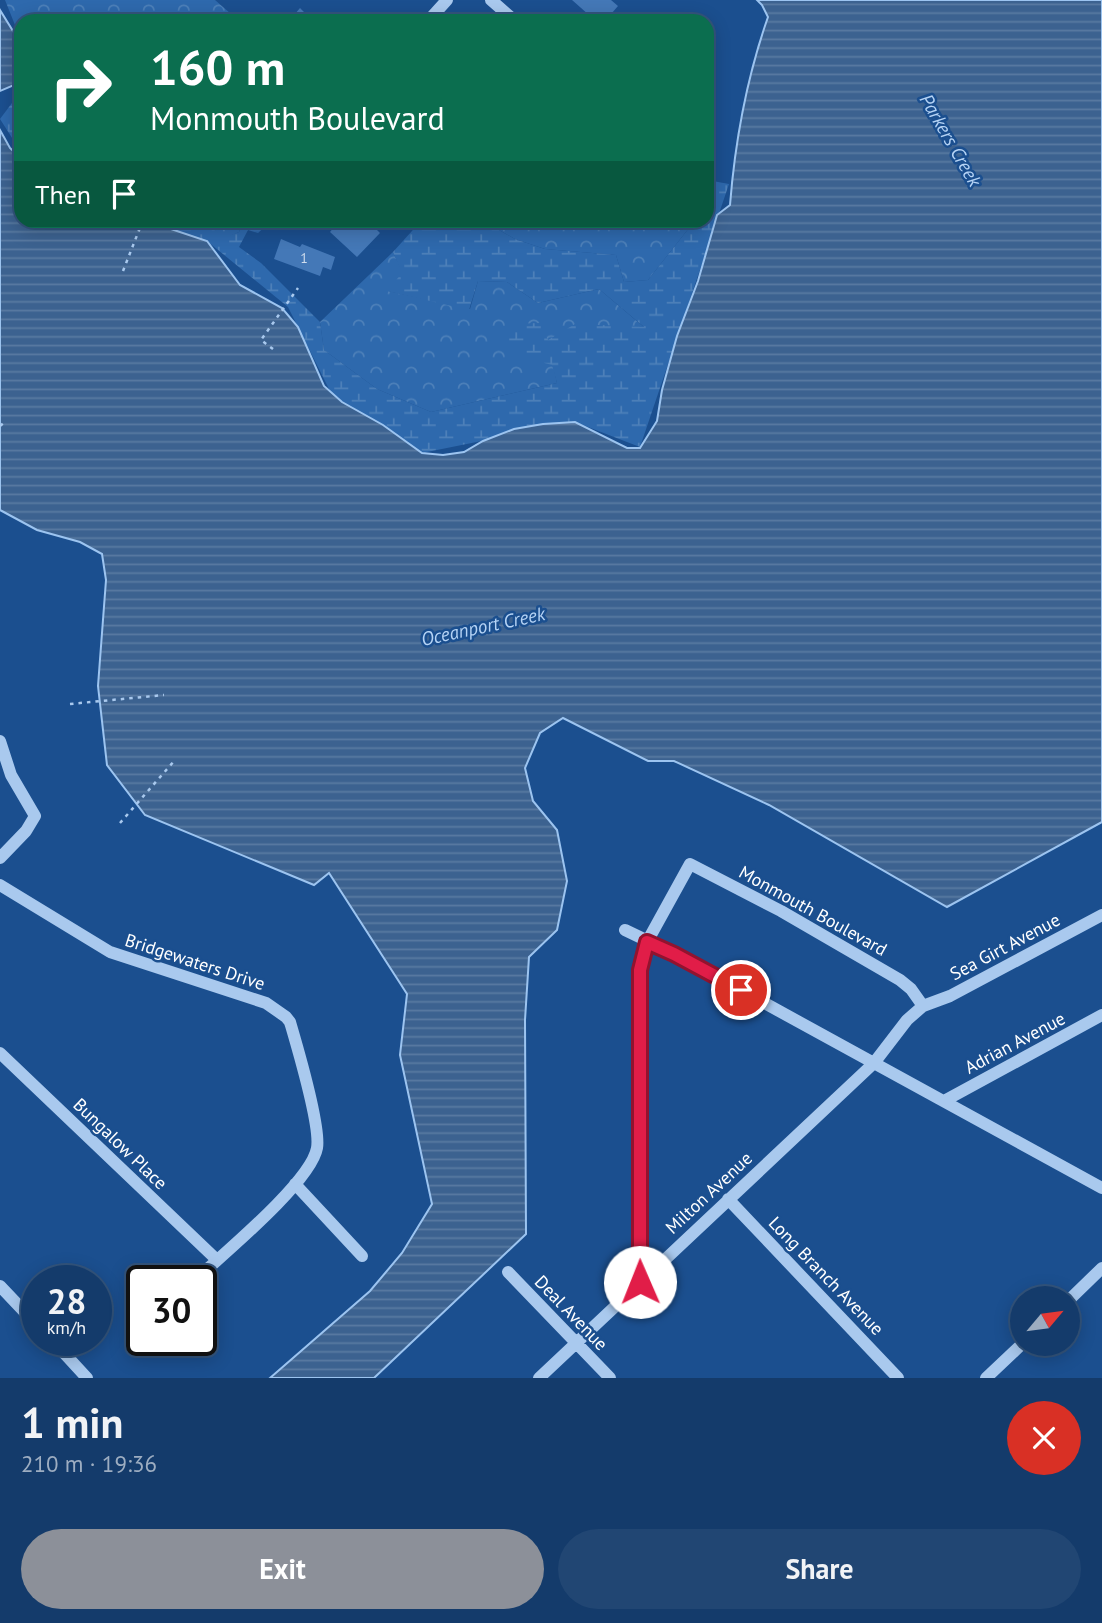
<!DOCTYPE html>
<html lang="en">
<head>
<meta charset="utf-8">
<style>
  :root { --surface:#143b6b; --page:#214673; --text:#f1f3f6; --muted:#9dadc1; --line:#33557e; --accent:#8c9099 }
  body { margin:0; font-family:"PT Sans",sans-serif; background:var(--page); color:var(--text); height:100vh; display:flex; flex-direction:column; font-size:26px; white-space:nowrap }
  * { box-sizing:border-box; margin:0 }
  p { font-size:23px; color:var(--muted) }
  .icon { flex:none; width:38px; height:38px; fill:none; stroke:currentColor; stroke-width:2; stroke-linecap:round; stroke-linejoin:round }
  .map { position:relative; height:1378px; overflow:hidden }
  .panel { display:flex; flex-direction:column; background:var(--surface); flex:1 }
  .panel>* { flex:none }
  .hud { position:absolute; left:14px; top:14px; width:700px; height:214px; border-radius:21px; box-shadow:0 4px 18px #0003,0 0 0 2px var(--line); background:#0b6e4f; color:#fff; overflow:hidden }
  .needle { width:46px; rotate:61deg }
  .controls { position:absolute; left:1010px; top:1286px; display:grid; gap:14px }
  .controls a { display:grid; place-items:center; width:70px; height:70px; border-radius:50%; background:var(--surface); box-shadow:0 4px 18px #0003,0 0 0 2px var(--line); font-size:35px }
  .speed { position:absolute; left:21px; top:1265px; display:flex; gap:14px; font-size:35px; font-weight:700; text-align:center }
  .speed>* { display:grid; place-content:center; width:91px; height:91px; border-radius:50%; background:var(--surface); box-shadow:0 4px 18px #0003,0 0 0 2px var(--line); line-height:1 }
  .speed small { font-size:18px; font-weight:400 }
  .speed .limit { border:4px solid #111; border-radius:10px; background:#fff; color:#111 }
  .pin { position:absolute; display:grid; place-items:center; width:60px; height:60px; color:#fff; margin:-30px; border:4px solid #fff; border-radius:50%; box-shadow:0 2px 7px #0007 }
  .me { position:absolute; width:77px; margin:-38px; rotate:359deg; stroke-linejoin:round; filter:drop-shadow(0 0 5px #0008) }
  .turn { display:flex; align-items:center; gap:24px; height:147px; padding:0 21px; font-size:32px }
  .turn .icon { width:91px; height:91px; stroke-width:2.5 }
  .turn b { display:block; font-size:49px; line-height:60px }
  .then { display:flex; align-items:center; height:66px; padding:0 21px; background:#0003; gap:14px; font-size:26px }
  .round { display:grid; place-items:center; flex:none; width:74px; height:74px; border-radius:37px; background:var(--page) }
  .head { display:flex; align-items:center; justify-content:space-between; height:119px; padding:0 21px }
  h1 { font-size:42px; font-weight:700; line-height:52px }
  .action { display:flex; gap:14px; margin-top:auto; padding:14px 21px }
  .action a { flex:1; height:80px; border-radius:42px; background:var(--accent); color:#fff; font-size:28px; font-weight:700; line-height:80px; text-align:center }
  .action a+a { background:var(--page); color:var(--text) }
  .map>svg:first-child { display:block }
</style>
</head>
<body>
<div class="map">
<svg width="1102" height="1378" viewBox="0 0 1102 1378">
  <defs>
    <pattern id="forest-crowns" width="20" height="18" patternUnits="userSpaceOnUse" patternTransform="scale(1.75)"><rect width="20" height="18" fill="#2e69ad"/><path d="M2 6a3 3 0 1 1 6 0M12 15a3 3 0 1 1 6 0" fill="none" stroke="#4d80b9"/></pattern>
    <pattern id="wetland-marsh" width="20" height="14" patternUnits="userSpaceOnUse" patternTransform="scale(1.75)"><rect width="20" height="14" fill="#2e69ad"/><path d="M1 5h8M5 5V1M11 12h8M15 12V8" fill="none" stroke="#4d80b9"/></pattern>
    <pattern id="water-rules" width="6" height="5" patternUnits="userSpaceOnUse" patternTransform="scale(1.75)"><rect width="6" height="5" fill="#3c6290"/><path d="M0 2.5h6" fill="none" stroke="#597aa1"/></pattern>
  </defs>
  <rect width="100%" height="100%" fill="#1b4f8f"/>
  <path fill="url(#forest-crowns)" d="M5,0H215L239,21H21V40Z
    M689,220V228L648,280L624,282L616,255L545,249L515,239L483,221Z
    M218,221H243L239,232L225,238L215,231Z
    M393,252L403,273L388,291L470,309L478,281L507,282L538,303L599,289L645,328L611,327L553,365L557,383L431,412L377,389L324,350L320,322Z"/>
  <path fill="url(#wetland-marsh)" d="M21,91V152L0,119Z
    M707,180L729,184L640,447L575,422L422,453L334,399L288,307L207,241L144,221H201L225,237L239,232L243,221H269L270,222L258,233L248,230L239,247L261,263L320,322L324,350L377,389L431,412L557,383L552,365L506,353L512,324L540,323L548,340L575,324L644,327L599,289L538,303L507,282L478,281L469,310L387,291L402,273L393,252L421,221H483L515,239L545,249L616,255L624,282L648,280L689,228L690,221L707,220Z"/>
  <path fill="url(#water-rules)" stroke="#9cc4f0" stroke-width="2" d="M757,0H1102V822L947,907L769,805L674,761H648L563,718L540,733L525,768L533,801L557,830L567,881L557,930L529,957L525,1020L526,1234L374,1378H270L370,1291L402,1253L432,1204L400,1055L407,994L329,873L314,885L145,815L107,765L98,686L106,580L102,554L80,542L37,530L0,510V130L10,148L21,159V220L128,221L147,229H171L207,241L240,285L282,308L298,327L324,386L342,402L383,425L422,453L443,455L464,452L483,441L514,429L543,424L575,422L627,448H640L657,421L662,390L677,336L698,281L717,215L730,205C735,142 747,77 768,17L762,5Z
    M0,10L21,44V82L0,91Z"/>
  <path fill="#4478b7" d="M572,0H611L618,6L605,21H583L589,15Z
    M300,8L310,18L316,21H289Z
    M340,220L345,223L347,220H376L372,225L380,233L357,257L330,232Z
    M281,239L300,247L302,244L335,257L331,270L323,267L320,276L274,259Z"/>
  <g fill="none" stroke-linecap="round" stroke-linejoin="round">
    <path stroke="#a9c9ee" stroke-width="2.5" stroke-dasharray="3.5 5" stroke-linecap="butt" d="M123,271L143,220
      M273,349L261,340L298,288
      M0,426L5,422
      M70,704L164,695
      M120,823L175,760"/>
    <path stroke="#a9c9ee" stroke-width="12" d="M491,0L515,21
      M428,21L447,0
      M0,741L11,775L35,816L26,831L0,858
      M0,885L110,952L266,1003L286,1017L290,1022C297,1046 321,1126 317,1148C311,1182 222,1255 194,1281
      M625,930L675,954L1102,1188
      M0,1053L217,1260
      M944,1101L1102,1015
      M295,1184L362,1256
      M728,1199L898,1378
      M508,1272L610,1378
      M640,1282V970L647,942L690,864L781,911L900,980L911,989L923,1006
      M0,1286L37,1325
      M1068,1301L1102,1268
      M52,1340L87,1378
      M539,1378L874,1063L907,1020L923,1006L950,996L1102,915
      M986,1378L1022,1344"/>
  </g>
  <g fill="none" stroke-linecap="round" stroke-linejoin="round">
    <g stroke="#92132f" stroke-width="18">
      <path id="route" d="M640,1282V970L647,942L674,954L741,990"/>
    </g>
    <use href="#route" stroke="#e11d48" stroke-width="12"/>
  </g>
  <g text-anchor="middle" stroke-width="5" stroke-linejoin="round" paint-order="stroke">
    <g font-size="14" fill="#d0dded">
      <text x="304" y="263">1</text>
    </g>
    <g font-size="18" fill="#fff" stroke="#1b4f8f">
      <text transform="translate(813 911) rotate(29)" y="6">Monmouth Boulevard</text>
      <text transform="translate(1005 947) rotate(-28)" y="6">Sea Girt Avenue</text>
      <text transform="translate(195 962) rotate(18)" y="6">Bridgewaters Drive</text>
      <text transform="translate(1015 1043) rotate(-28)" y="6">Adrian Avenue</text>
      <text transform="translate(120 1144) rotate(44)" y="6">Bungalow Place</text>
      <text transform="translate(709 1193) rotate(-43)" y="6">Milton Avenue</text>
      <text transform="translate(826 1276) rotate(46)" y="6">Long Branch Avenue</text>
      <text transform="translate(571 1313) rotate(46)" y="6">Deal Avenue</text>
    </g>
    <g font-size="19" font-style="italic" fill="#b5d3f5" stroke="#1b4f8f">
      <text transform="translate(951 140) rotate(60)" y="7">Parkers Creek</text>
      <text transform="translate(483 626) rotate(-12)" y="7">Oceanport Creek</text>
    </g>
  </g>
</svg>
<div class="controls">
<a><svg class="needle" viewBox="-14 -14 28 28"><path d="M0-13l5 13h-10z" fill="#e53935"/><path d="M0 13l5-13h-10z" fill="#9dadc1"/></svg></a>
</div>
<div class="speed"><div>28<small>km/h</small></div><div class="limit">30</div></div>
<div class="pin" style="left:741px;top:990px;background:#d93025"><svg class="icon" aria-label="arrive" viewBox="0 0 24 24"><path d="M6 21V4h12l-3 4 3 4H6"/></svg></div>
<svg class="me" style="left:640px;top:1282px" viewBox="-20 -20 40 40"><circle r="19" fill="#fff"/><path d="M0-13L10 11 0 6-10 11z" fill="#e11d48"/></svg>
<div class="hud">
<div class="turn"><svg class="icon" aria-label="right" viewBox="0 0 24 24"><path d="M7 20v-9h11M14 6l5 5-5 5"/></svg><div><b>160 m</b>Monmouth Boulevard</div></div>
<div class="then">Then<svg class="icon" aria-label="arrive" viewBox="0 0 24 24"><path d="M6 21V4h12l-3 4 3 4H6"/></svg></div>
</div>
</div>
<section class="panel">
<div class="head"><div><h1>1 min</h1><p>210 m · 19:36</p></div><a class="round" style="background:#d93025;color:#fff"><svg class="icon" aria-label="close" viewBox="0 0 24 24"><path d="M6 6l12 12M18 6L6 18"/></svg></a></div>
<div class="action"><a>Exit</a><a>Share</a></div>
</section>
</body>
</html>
